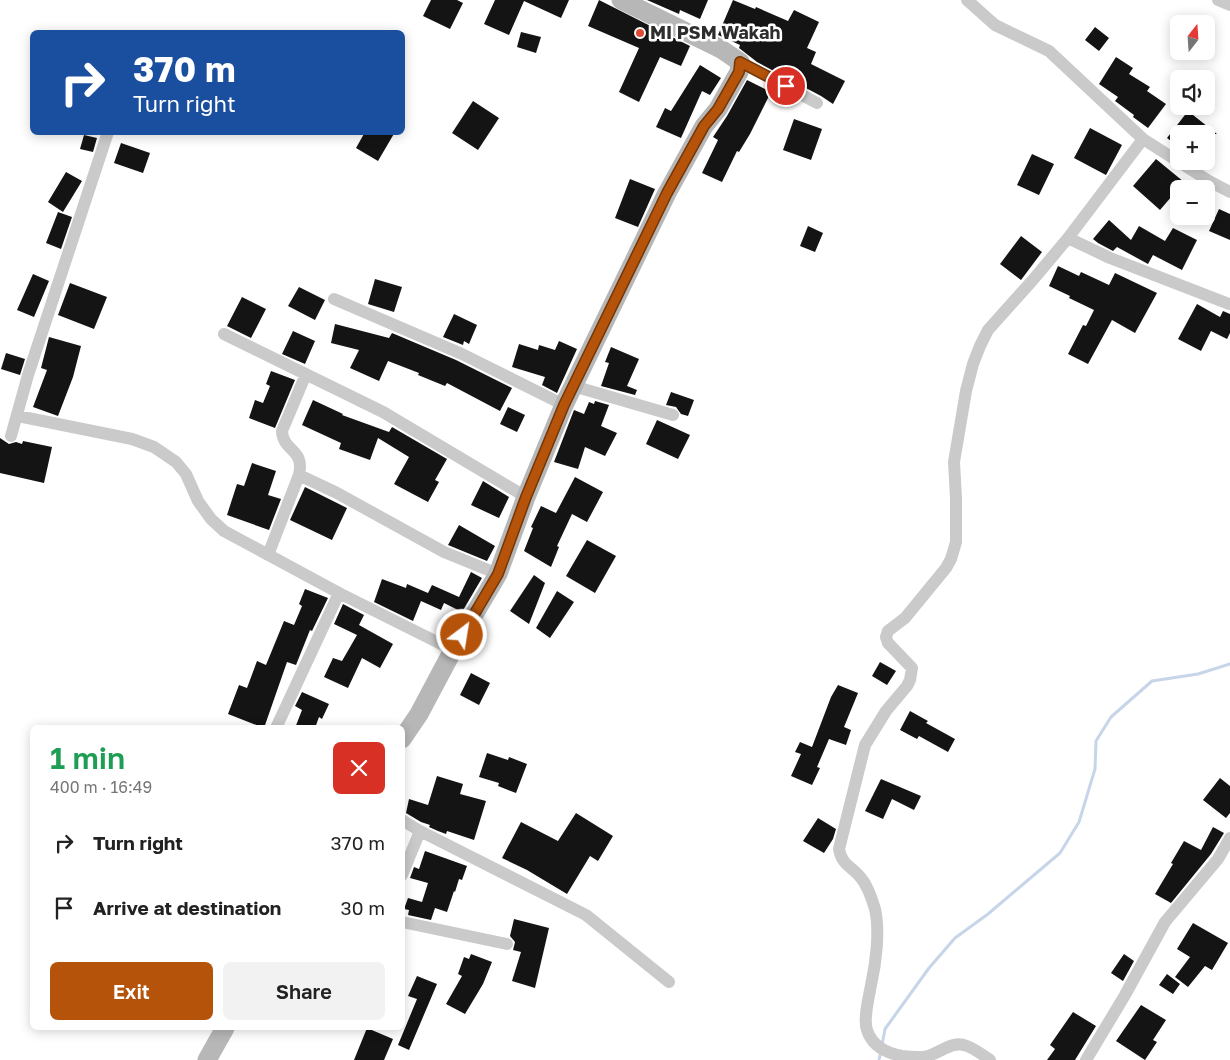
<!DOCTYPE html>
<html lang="en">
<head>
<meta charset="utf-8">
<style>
  :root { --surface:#fff; --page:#f2f2f2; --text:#222; --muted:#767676; --accent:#b45309 }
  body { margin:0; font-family:"Golos Text",sans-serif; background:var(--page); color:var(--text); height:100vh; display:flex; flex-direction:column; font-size:19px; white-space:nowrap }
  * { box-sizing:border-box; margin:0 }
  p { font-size:16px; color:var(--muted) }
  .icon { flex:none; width:28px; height:28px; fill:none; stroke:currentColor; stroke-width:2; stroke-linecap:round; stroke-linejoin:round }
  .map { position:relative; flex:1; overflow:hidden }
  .panel { position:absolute; left:30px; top:725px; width:375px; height:305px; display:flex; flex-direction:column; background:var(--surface); border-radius:8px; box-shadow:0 2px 12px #0003 }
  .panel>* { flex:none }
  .guide { position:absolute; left:30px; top:30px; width:375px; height:105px; border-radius:8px; box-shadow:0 2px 12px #0003; background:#1a4fa0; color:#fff; overflow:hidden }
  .needle { width:32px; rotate:17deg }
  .tools { position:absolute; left:1170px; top:15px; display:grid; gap:10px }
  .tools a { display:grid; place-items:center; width:45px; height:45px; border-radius:8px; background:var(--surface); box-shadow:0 2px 12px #0003; font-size:25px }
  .pin { position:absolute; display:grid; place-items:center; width:42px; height:42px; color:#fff; margin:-21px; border:2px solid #fff; border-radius:50%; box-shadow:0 1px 5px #0007 }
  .me { position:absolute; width:55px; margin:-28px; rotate:31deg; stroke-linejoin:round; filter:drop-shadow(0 0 4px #0008) }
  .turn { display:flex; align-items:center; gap:18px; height:105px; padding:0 20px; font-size:22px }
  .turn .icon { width:65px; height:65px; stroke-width:2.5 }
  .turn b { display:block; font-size:35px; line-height:42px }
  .round { display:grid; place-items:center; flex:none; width:52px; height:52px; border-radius:8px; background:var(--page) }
  .summary { display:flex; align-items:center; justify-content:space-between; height:85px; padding:0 20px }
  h1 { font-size:30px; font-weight:600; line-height:38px; color:#1e9e55 }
  .button { display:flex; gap:10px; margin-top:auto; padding:10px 20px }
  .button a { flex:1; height:58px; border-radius:8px; background:var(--accent); color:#fff; font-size:20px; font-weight:600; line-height:58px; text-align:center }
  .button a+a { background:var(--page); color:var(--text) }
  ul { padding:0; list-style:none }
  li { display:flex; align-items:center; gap:15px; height:65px; padding:0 20px }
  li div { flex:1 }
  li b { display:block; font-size:19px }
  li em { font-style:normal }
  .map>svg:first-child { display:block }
</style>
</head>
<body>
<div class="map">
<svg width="1230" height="1060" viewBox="0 0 1230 1060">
  <rect width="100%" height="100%" fill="#fff"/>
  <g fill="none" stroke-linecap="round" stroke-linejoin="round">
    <path stroke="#c7d5e9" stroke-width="3" d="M882,1045L885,1029L929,968L955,938L988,914L1060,853L1079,822L1095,769L1096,741L1111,717L1152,681L1198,674L1230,664
      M879,1060L881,1051"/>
  </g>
  <path fill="#141414" d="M431,0H457L463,3L450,29L423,16Z
    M495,0H569L561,18L524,1L509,35L484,24Z
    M599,0L690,46L681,66L660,57L639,102L619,92L639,48L588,26Z
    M647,0H708L700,19L680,10L679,14Z
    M733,0L755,9L756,7L788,21L794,10L819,22L807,48L816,52L811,64L845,81L833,104L821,96L757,62L739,48L740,45L718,35Z
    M1095,27L1109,38L1099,51L1085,40Z
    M521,32L541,37L536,53L517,47Z
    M1116,57L1133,68L1129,74L1150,87L1147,91L1166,104L1148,128L1133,117L1134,115L1115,101L1118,97L1099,84Z
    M700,65L721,78L710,95L702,91L681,138L656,127L665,108L671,111Z
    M747,80L771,92L750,134L739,152L737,151L722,182L702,173L718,140L713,137L727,116Z
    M473,101L499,118L478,150L452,133Z
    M1188,111L1217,134H1179V147L1167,138Z
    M794,119L822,129L811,160L783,150Z
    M1090,128L1122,145L1106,175L1074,158Z
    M365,132H395L378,161L356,148Z
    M84,135L97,138L93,152L80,149Z
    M121,143L150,153L143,173L114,163Z
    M1032,154L1054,164L1039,195L1017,185Z
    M1156,159L1184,182L1160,210L1133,186Z
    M66,172L82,181L63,212L48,202Z
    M630,179L655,189L638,227L615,218Z
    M1219,209L1230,214V240L1209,231Z
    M58,212L72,217L61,249L46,243Z
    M1109,220L1131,240L1139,226L1165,241L1173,228L1197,240L1182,270L1153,255L1148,264L1117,247L1113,251L1098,243L1093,239Z
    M808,226L823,233L815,252L800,246Z
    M1021,236L1042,252L1021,280L1000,264Z
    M1058,266L1079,276L1081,272L1109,285L1115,273L1157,293L1135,333L1112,320L1088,364L1068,354L1083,325L1086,326L1094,310L1069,298L1070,296L1049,286Z
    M33,274L49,281L34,317L17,310Z
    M375,279L402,287L394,312L368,304Z
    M70,283L107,297L94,329L58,315Z
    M299,287L325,300L315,320L288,306Z
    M242,297L266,309L251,338L227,326Z
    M1197,304L1220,317L1223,311L1230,314V333L1227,339L1211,331L1201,351L1178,339Z
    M454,314L477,325L469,344L464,341L463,345L443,337Z
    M335,324L389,338L392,333L456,360L512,388L500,411L447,383L445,386L418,375L419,373L388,361L379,381L350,368L359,350L331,343Z
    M293,331L315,341L305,364L282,354Z
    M49,337L81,346L73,377L58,416L33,407L47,370L41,368Z
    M559,341L577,349L557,393L542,385L545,377L512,367L519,344L538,350L539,345L555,350Z
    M611,347L639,359L627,386L637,390L635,395L601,386L609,363L605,362Z
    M6,353L25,359L20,375L1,369Z
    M271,371L295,380L275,428L249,418L255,400L263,403L270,386L266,384Z
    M671,392L694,400L688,416L681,414L676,407L666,405Z
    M313,400L343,414L342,415L389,432L392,427L447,459L435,480L439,482L428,502L394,484L409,457L378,438L370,460L339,449L341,443L302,425Z
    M595,401L609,405L601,426L617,433L605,456L585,447L578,469L554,462L574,410L584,414L589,402L594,404Z
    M508,407L525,415L517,432L500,424Z
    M657,420L690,435L678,459L646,444Z
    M0,438L9,444L16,442L22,444L23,441L52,447L44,483L0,473Z
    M252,463L276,471L268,495L281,499L269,530L227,515L237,484L244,486Z
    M575,477L603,492L587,522L572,514L557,546L559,547L551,567L524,551L533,528L531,527L541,506L556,513Z
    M483,481L509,497L499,518L471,505Z
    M305,487L347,508L332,540L290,520Z
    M459,525L495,546L487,561L448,545Z
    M587,540L616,556L595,593L566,576Z
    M471,572L482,578L462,612L444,603L441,610L421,601L413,621L374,602L382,579L406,588L407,584L428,593L432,585L459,597Z
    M534,575L545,583L529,624L510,611Z
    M305,589L328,598L312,631L310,630L296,665L287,662L264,728L228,714L239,685L247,688L257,661L266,665L284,621L294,625L302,606L299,604Z
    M557,591L574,602L550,638L536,628Z
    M343,604L364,615L359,625L393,644L380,668L362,658L348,688L324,677L333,658L342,661L357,635L334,624Z
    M880,662L896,671L887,685L872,676Z
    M471,673L490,683L479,705L460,695Z
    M838,685L858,693L844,727L851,730L846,745L829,739L817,767L820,768L812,785L791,776L801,754L795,752L800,742L812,747L831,697Z
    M302,692L329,704L322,719L319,717L315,728H295L302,710L295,706Z
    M910,711L928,721L926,723L955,739L948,752L919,736L917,739L900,730Z
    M487,753L508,760L509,757L527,764L516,793L498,786L499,783L479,777Z
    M437,776L463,784L460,794L486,801L474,840L447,831L446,834L438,831L429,827L430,825L421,822L406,813L409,799L428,805Z
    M1220,778L1230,786V813L1226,818L1203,800Z
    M881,779L921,796L914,810L892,799L883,819L865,811Z
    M576,813L613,836L598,861L590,856L567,894L527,870L502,858L521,822L558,841Z
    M818,818L836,829L833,839L824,853L803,841Z
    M1213,827L1224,833L1211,854L1171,903L1155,894L1173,864L1171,863L1184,841L1201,850Z
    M425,851L467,866L462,880L459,879L455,892L454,891L447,912L435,908L431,920L408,915L409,910L404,909L408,898L422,902L428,883L410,878L414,867L419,869Z
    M514,919L549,928L535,988L512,981L521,952L513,950L515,942L510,936Z
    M1193,923L1228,943L1212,970L1205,966L1188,987L1175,977L1190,957L1177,949Z
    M471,954L492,962L483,984L465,1014L446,1004L462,976L458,974L464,957L469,959Z
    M1124,954L1134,961L1123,981L1111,973Z
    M1167,974L1180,984L1173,994L1159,985Z
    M417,976L437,984L409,1050L398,1045L417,999L408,996Z
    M1141,1005L1166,1020L1153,1040L1157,1042L1145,1060L1116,1041Z
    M1073,1012L1096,1026L1075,1060H1047L1055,1049L1050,1045Z
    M367,1028L393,1039L384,1060H354Z"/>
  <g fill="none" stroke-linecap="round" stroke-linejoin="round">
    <path stroke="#cacaca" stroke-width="12" d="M967,0L995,25L1049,51L1143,139L1209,181L1230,192
      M1218,0L1230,5
      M740,62L817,103
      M1068,238L1110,258L1229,304
      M334,299L462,354L564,405
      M224,334L383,412L526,497
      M573,386L673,415
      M18,416L132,439L154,447L176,462L186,474L198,501L211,519L224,531L339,593L453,650
      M11,436L28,375L108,132
      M299,475L337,493L444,552L498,574
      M268,555L299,475C305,448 283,452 282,431L306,374
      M276,728L339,593
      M402,820L420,831L586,915L669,982
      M402,875L420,831
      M402,922L507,944
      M990,1060C983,1055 975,1049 967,1046C952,1040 942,1052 928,1056C920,1058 910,1057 902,1056C886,1053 872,1046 867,1030C863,1019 869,997 871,985C876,963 880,931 875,909C872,899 868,886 861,878C852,866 842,866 839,849L865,745L886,711L907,686L910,680L912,668L888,643L886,637L888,631L905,618L946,568L951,559L956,542V498L954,462L966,391L973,364L980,346L988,330L1032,281L1068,238L1143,139
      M1086,1060L1125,995L1165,922L1218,859L1230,838"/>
    <path stroke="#b7b7b7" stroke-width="19" d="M402,739L419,714L453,650L498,574L526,497L564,405L667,193L704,126L718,109L739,72L740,62L721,49L621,0
      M207,1060L225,1028"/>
  </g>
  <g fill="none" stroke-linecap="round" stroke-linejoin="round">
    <g stroke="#753606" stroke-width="12">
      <path id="route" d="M462,635L498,574L526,497L564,405L667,193L704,126L718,109L739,72L740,62L786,86"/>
    </g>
    <use href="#route" stroke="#b45309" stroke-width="9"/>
  </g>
  <circle fill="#de4c34" stroke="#fff" stroke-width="2" cx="640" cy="33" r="5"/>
  <g text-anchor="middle" stroke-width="5" stroke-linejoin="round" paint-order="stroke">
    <g font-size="18" font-weight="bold" fill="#2d2d2d" stroke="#fff" text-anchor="start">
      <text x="650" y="39">MI PSM Wakah</text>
    </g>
  </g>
</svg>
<div class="tools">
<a><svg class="needle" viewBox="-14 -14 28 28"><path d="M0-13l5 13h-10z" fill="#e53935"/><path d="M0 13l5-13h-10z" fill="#767676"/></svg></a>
<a><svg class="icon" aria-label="sound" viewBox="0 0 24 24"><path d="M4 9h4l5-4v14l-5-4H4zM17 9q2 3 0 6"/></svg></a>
<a>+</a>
<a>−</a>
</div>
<div class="pin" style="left:786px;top:86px;background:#d93025"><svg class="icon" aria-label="arrive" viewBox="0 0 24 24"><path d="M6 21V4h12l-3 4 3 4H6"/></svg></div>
<svg class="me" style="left:462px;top:635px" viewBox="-20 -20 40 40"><circle r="17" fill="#b45309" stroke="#fff" stroke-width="3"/><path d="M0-11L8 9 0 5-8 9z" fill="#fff"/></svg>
<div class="guide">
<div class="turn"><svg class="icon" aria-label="right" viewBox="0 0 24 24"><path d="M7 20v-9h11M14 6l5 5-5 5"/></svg><div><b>370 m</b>Turn right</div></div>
</div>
<section class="panel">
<div class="summary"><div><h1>1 min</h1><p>400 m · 16:49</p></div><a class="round" style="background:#d93025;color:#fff"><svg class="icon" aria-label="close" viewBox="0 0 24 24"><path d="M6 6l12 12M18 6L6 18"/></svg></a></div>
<ul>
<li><svg class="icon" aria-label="right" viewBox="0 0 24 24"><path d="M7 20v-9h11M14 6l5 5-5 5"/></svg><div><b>Turn right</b></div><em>370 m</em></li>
<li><svg class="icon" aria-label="arrive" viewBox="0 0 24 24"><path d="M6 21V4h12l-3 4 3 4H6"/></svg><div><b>Arrive at destination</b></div><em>30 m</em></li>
</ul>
<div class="button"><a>Exit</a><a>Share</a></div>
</section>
</div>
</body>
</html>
